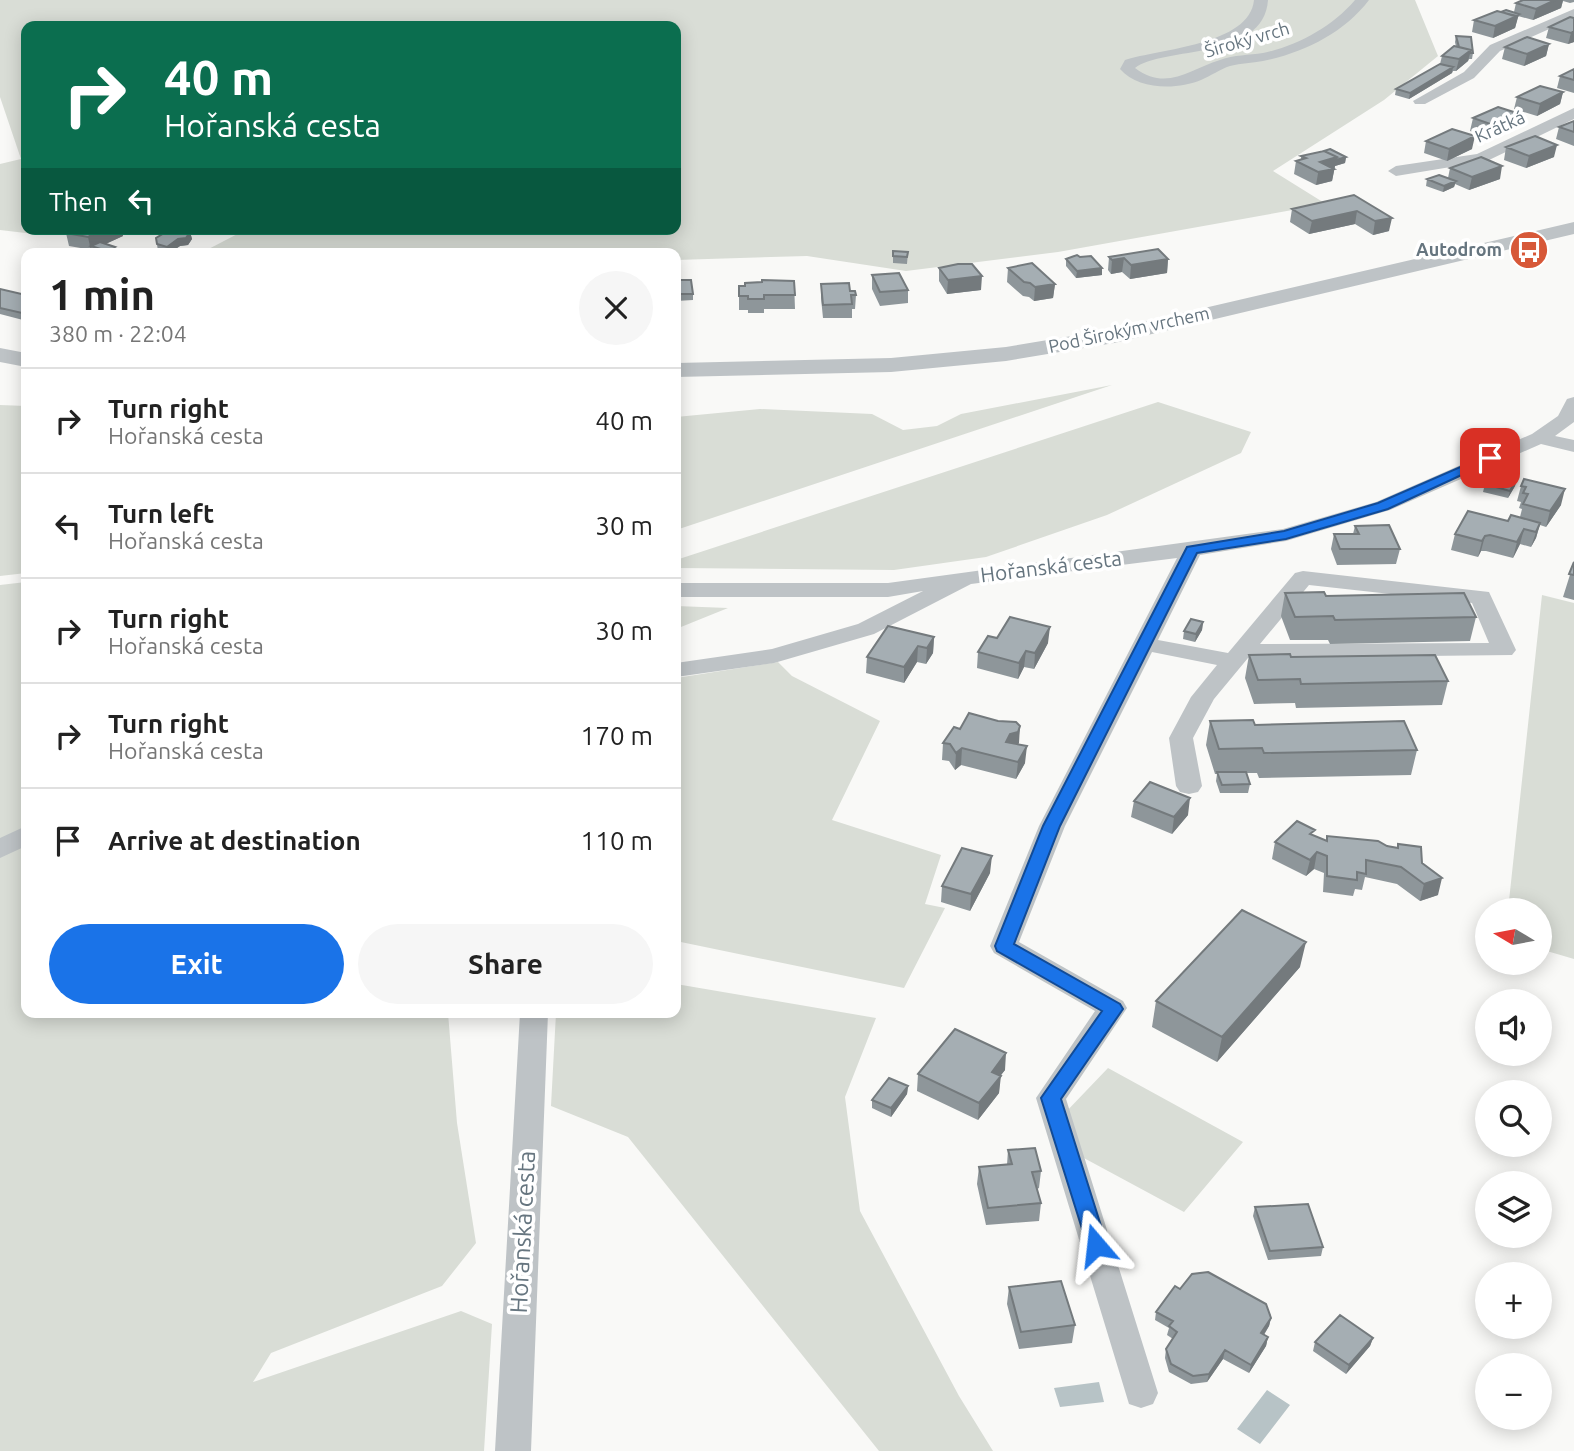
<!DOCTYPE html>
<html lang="en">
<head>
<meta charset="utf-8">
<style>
  :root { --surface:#fff; --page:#f6f6f6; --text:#222; --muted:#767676; --line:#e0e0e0; --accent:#1a73e8 }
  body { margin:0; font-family:Ubuntu,sans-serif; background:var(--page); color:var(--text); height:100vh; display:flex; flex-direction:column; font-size:26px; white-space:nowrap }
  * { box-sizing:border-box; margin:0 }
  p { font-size:23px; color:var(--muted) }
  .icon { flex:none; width:38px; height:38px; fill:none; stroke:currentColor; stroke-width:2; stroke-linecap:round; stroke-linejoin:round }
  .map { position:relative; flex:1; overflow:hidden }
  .sheet { position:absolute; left:21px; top:248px; width:660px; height:770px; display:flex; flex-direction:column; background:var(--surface); border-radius:14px; box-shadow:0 4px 18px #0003 }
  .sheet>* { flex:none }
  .hud { position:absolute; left:21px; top:21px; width:660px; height:214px; border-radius:14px; box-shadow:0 4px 18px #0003; background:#0b6e4f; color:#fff; overflow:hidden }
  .needle { width:46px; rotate:280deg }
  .controls { position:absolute; left:1475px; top:898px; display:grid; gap:14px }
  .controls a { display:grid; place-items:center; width:77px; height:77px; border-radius:50%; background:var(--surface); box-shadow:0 4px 18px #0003; font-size:35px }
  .pin { position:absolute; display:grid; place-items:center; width:60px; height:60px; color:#fff; margin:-30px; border-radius:14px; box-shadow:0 4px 10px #0006 }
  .me { position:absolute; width:77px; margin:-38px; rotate:343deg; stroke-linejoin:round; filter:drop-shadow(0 0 5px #0008) }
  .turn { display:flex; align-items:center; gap:24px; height:147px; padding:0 28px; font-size:32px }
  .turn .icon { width:91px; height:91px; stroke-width:2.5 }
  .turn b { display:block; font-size:49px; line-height:60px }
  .then { display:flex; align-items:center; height:66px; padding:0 28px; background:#0003; gap:14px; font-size:26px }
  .round { display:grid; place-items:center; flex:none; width:74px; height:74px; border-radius:37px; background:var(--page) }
  .summary { display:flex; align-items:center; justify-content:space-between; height:119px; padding:0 28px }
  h1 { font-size:42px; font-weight:700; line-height:52px }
  .primary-button { display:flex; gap:14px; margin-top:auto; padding:14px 28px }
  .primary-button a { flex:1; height:80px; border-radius:42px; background:var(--accent); color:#fff; font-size:28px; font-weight:700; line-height:80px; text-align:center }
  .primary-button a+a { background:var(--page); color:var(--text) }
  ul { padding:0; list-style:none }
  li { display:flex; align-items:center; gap:21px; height:105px; padding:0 28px; border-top:2px solid var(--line) }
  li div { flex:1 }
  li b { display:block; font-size:26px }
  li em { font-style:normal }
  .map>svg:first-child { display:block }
</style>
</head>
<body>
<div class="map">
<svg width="1574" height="1451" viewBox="0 0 1574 1451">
  <rect width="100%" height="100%" fill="#f9f9f7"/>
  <path fill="#d9ddd6" d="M0,0H1415L1438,56L1384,100L1273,171L1326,204L1058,252L906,271L807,256L676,260V254H199L247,229H676V26H26V229H45L34,234L0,230V164L21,159L0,97Z
    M1112,385L676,530V417L760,409L872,414L903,430L937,426L961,414Z
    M1158,402L1251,432L1241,453L1107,515L986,557L894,570L676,568V560Z
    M0,405L26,406V573L0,576Z
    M26,582V1013H448L457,1123L476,1243L442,1286L271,1353L253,1382L461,1311L492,1324L484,1451H0V585Z
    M1542,595L1574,603V959L1540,949V910H1508Z
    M676,606L728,608L676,629Z
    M778,662L792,676L880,721L832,820L941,855L925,904L945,908L904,988L676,941V678Z
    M676,984L876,1018L845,1097L860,1211L959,1396L993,1451H879L628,1137L551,1106L556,1013H676Z
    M1108,1068L1243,1142L1184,1212L1082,1157L1063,1115Z"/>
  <path fill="#b7c3c6" d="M1099,1382L1104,1402L1060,1407L1054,1388Z
    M1267,1390L1290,1405L1260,1444L1237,1429Z"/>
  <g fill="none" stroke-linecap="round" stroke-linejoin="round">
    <path fill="#bec3c6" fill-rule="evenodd" d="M1254,0H1268C1264,61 1163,46 1135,68C1167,92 1190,69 1220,60C1234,55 1249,55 1263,53C1297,46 1332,27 1355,0H1369C1344,33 1303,53 1263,61C1252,63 1241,63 1230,66C1220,69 1211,76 1201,80C1177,90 1138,90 1120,69L1125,60C1159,49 1250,45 1254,0Z
      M1574,9V18L1500,51L1474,78L1425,104H1415L1413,101L1464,72L1490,45Z
      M1574,108V119L1487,161L1396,176L1388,171L1396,166L1477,154Z
      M1574,397V422L1555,436L1574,440V452L1541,444L1390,510L1286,541L1200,555L1158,640L1228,653L1295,573L1303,571L1489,592L1516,650L1512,655L1248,658L1214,699L1193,738L1202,786L1198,792L1189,794L1180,792L1176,786L1169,738L1191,697L1217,665L1152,652L1065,826L1019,942L1123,1001L1127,1008L1066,1099L1158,1393L1153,1404L1141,1408L1129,1404L1036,1098L1095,1011L994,953L990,946L1039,826L1177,558L971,584L874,634L774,663L676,677V663L772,649L858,624L923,591L888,597H676V583H888L1283,529L1376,502L1532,434L1558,416L1567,399ZM1309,585L1472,603L1489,643L1260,644Z
      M26,826V846L0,858V838Z
      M520,1013H548L531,1451H495Z"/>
    <path fill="#bec3c6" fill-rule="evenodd" d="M1574,222V234L1114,343L1006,361L891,372L676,377V363L891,358L1006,347L1114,329Z
      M0,348L26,353V367L0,362Z"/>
  </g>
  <path fill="#8e969a" d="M1523,0H1574V2L1570,3L1563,1L1561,8L1533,20L1518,16L1515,28L1493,38L1472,32L1474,20L1501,12H1514L1516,3Z
    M1574,18V42L1568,44L1546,38L1549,27Z
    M1456,36L1473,53L1472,59H1469L1468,61L1456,71H1453L1452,73L1409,99L1395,95L1396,89L1440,64L1442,56L1456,47L1455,42Z
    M1549,44L1546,56L1524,66L1502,59L1505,47Z
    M1574,69V93L1557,88L1560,76Z
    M1563,92L1560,104L1537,116L1514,109L1517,97Z
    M1520,114L1518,126L1493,138L1470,131L1473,118Z
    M1574,121V146L1556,139L1559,127Z
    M1426,141L1472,149L1447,161L1424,153Z
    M1506,147L1554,157L1526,168L1504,160Z
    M1301,156L1346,157L1345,163L1335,166L1332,181L1316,185L1294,174L1296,161L1301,160Z
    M1450,168L1500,179L1469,190L1455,184L1454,187L1443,192L1426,186L1427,179L1448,178Z
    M1354,195L1389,231L1373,235L1355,224L1309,234L1290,222L1292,209Z
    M74,229H121L123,236L105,244L115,247L117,253L95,254L93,253L92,250L69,246L66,233Z
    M190,232L192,239L188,245L180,246L168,254L158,251L156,238Z
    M893,251L908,252L907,264L893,263Z
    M1109,257L1168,259L1167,273L1130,279L1122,272L1111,274L1108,270Z
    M1066,259L1102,275L1076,278L1066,266Z
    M939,268L981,290L947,294L939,281Z
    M1008,268L1055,284L1053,298L1034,301L1029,297L1023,296L1007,282Z
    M872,275L908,290V303L880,306L872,289Z
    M676,280L693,294V300L676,301Z
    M794,281L795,309H764V313H748V310H739V286Z
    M821,284L850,291L856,295L855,309H852V318H823L821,298Z
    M0,289L26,295L23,320L0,314Z
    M1517,478L1515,486L1508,498L1483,492L1485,484Z
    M1524,479L1561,505L1546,527L1540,525L1536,538L1531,547L1520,544L1513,558L1486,551H1481L1478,557L1451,550L1455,534L1520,517L1522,509L1519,508L1521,502L1517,501L1521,486Z
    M1355,526L1400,549L1396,564L1337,565L1331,549L1334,534H1353Z
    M1574,562V600L1563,597Z
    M1285,593L1326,596L1476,617L1470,641L1330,644L1328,640H1290L1281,616Z
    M1203,622L1202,630L1195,642L1183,639L1184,631Z
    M934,637L933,653L926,664L917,662L904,683L866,673L867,657Z
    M997,638L1048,643L1034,669L1024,667L1018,679L977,668L978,652Z
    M1249,655L1291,657L1448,681L1442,705L1296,708L1295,703L1254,704L1245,678Z
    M998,721L1020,726L1018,744L1025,763L1016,779L961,765L955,770L949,761L942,760L943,743L960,729Z
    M1210,721L1255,725L1417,750L1411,775L1259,778L1257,773H1246L1250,784L1248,793H1220L1216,781L1217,774H1215L1206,745Z
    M1134,801L1188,815L1172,834L1131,817Z
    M1314,836L1326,841L1327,836L1397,848L1398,844L1422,863L1438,895L1420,901L1397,884L1365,877L1362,890L1355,889L1353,896L1323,892L1324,873L1314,869L1306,876L1272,859L1275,842Z
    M990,873L970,911L941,902L942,886Z
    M1300,967L1217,1062L1152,1027L1156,1001Z
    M1005,1070L1000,1076L999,1093L978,1120L917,1091L918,1074Z
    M908,1086L907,1094L891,1117L872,1108V1100Z
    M1008,1150L1041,1171L1039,1188L1037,1189L1041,1203L1039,1221L986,1225L977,1184L979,1167L1007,1165Z
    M1255,1207L1323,1247L1321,1256L1268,1260L1253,1216Z
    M1009,1287L1075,1325L1072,1343L1019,1349L1007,1304Z
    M1180,1289L1271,1318L1269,1326L1264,1335L1268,1337L1266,1346L1249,1373L1223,1359L1207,1382L1191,1384L1169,1372L1165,1358L1166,1349L1173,1339L1167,1335L1169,1328L1155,1320L1156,1312Z
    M1373,1338L1370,1346L1346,1374L1313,1351L1315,1342Z"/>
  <path fill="#747a7d" d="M1555,0H1563L1561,8L1533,20L1536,9Z
    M1519,14L1515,28L1493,38L1495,26Z
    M1574,31V42L1568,44L1571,33Z
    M1549,44L1546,56L1524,66L1527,54Z
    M1471,50L1468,61L1456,71L1459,59Z
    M1453,67L1452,73L1409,99L1410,93Z
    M1563,92L1560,104L1537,116L1540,104Z
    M1520,114L1518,126L1493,138L1496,126Z
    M1475,136L1472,149L1447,161L1449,149Z
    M1557,145L1554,157L1526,168L1529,156Z
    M1337,157H1346L1345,163L1335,166L1332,181L1316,185L1320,162Z
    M1502,166L1500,179L1469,190L1472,177Z
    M1456,181L1454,187L1443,192L1444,186Z
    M1357,211L1355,224L1309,234L1312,221Z
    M1392,218L1389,231L1373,235L1375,221Z
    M104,229H121L123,236L97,248L91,246L92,250L91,251L88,237Z
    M190,232L192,239L188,245L180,246L168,254L167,247Z
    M115,247L117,253L107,254V251Z
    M1124,258L1122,272L1111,274L1112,260Z
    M1168,259L1167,273L1130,279L1131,265Z
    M1102,268V275L1076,278L1077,271Z
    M982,276L981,290L947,294L948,280Z
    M1055,284L1053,298L1034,301L1035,287Z
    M26,310V318L23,320L22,313Z
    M1517,478L1515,486L1508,498L1510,491Z
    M1565,489L1561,505L1546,527L1550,511Z
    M1540,523L1536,538L1531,547L1536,532Z
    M1524,529L1520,544L1513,558L1517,542Z
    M1485,536L1481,551L1478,557L1482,541Z
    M1203,622L1202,630L1195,642L1196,634Z
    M1050,627L1048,643L1034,669L1035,653Z
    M934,637L933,653L926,664L927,648Z
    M918,646L917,662L904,683V667Z
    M1026,651L1024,667L1018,679L1019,663Z
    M1020,726L1019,743L1016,748L1006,742L1010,734Z
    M1027,746L1025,763L1016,779L1018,762Z
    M962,748L961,765L955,770L956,753Z
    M1190,798L1188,815L1172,834L1174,817Z
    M1317,852L1314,869L1306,876L1310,860Z
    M992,856L990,873L970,911L971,894Z
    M1442,878L1438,895L1420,901L1424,884Z
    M1306,942L1300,967L1217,1062L1222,1037Z
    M1006,1053L1005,1070L990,1089L992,1072Z
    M1001,1076L999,1093L978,1120L979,1103Z
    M908,1086L907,1094L891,1117V1108Z
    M1271,1318L1269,1326L1259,1342L1261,1333Z
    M1268,1337L1266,1346L1249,1373L1251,1365Z
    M1373,1338L1370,1346L1346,1374L1349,1365Z
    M1225,1350L1223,1359L1207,1382L1209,1374Z"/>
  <path fill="#a5aeb3" stroke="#747a7d" stroke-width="2" d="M1523,0H1555L1536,9L1516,3Z
    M1506,10L1519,14L1514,16L1501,12Z
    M1497,11L1517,16L1495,26L1474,20Z
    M1570,17L1574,18V31L1571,33L1549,27Z
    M1456,36L1471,37L1473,53H1470L1471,50L1459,47Z
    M1527,37L1549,44L1527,54L1505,47Z
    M1454,46L1471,50L1459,59L1442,56Z
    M1440,64L1453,67L1410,93L1396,89Z
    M1574,69V80L1560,76Z
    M1540,86L1563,92L1540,104L1517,97Z
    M1498,107L1520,114L1496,126L1473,118Z
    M1574,121V132L1559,127Z
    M1452,129L1475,136L1449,149L1426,141Z
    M1535,136L1557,145L1529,156L1506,147Z
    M1330,149L1346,157L1336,160L1337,157L1324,151Z
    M1324,151L1337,157L1320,162L1334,169L1318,172L1296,161L1306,158L1301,156Z
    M1481,157L1502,166L1472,177L1450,168Z
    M1439,175L1456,181L1444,186L1427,179Z
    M1354,195L1392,218L1375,221L1357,211L1312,221L1292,209Z
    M74,229H104L88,237L66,233Z
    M171,229H178L190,232L186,238L178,239L167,247L157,244L156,238Z
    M100,242L115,247L107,251L91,246Z
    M1158,249L1168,259L1131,265L1124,258L1112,260L1109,257Z
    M893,251L908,252L907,257L893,256Z
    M1077,255L1080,257L1091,256L1102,268L1077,271L1066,259Z
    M1032,263L1055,284L1035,287L1030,283L1024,282L1008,268Z
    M958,264H972L982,276L948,280L939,268Z
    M899,273L908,290L880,292L872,275Z
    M676,280H691L693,294H676Z
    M762,280L794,281L795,295H764V299H748V296H739V286H745V283L762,282Z
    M849,283L850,291H855L856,295H851L852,304L823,305L821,284Z
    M0,289L26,295V310L22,313L0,308Z
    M1492,472L1517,478L1510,491L1485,484Z
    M1524,479L1565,489L1550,511L1523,504L1528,494L1523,493L1526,487L1521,486Z
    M1468,511L1508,521L1511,515L1540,523L1536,532L1524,529L1517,542L1490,535L1485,536L1482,541L1455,534Z
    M1389,525L1400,549H1340L1334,534H1359L1355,526Z
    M1574,562V575L1569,574Z
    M1324,592L1326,596L1464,593L1476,617L1335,620L1333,616L1295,617L1285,593Z
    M1010,617L1050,627L1035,653L1026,651L1019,663L978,652L988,636L997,638Z
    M1191,619L1203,622L1196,634L1184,631Z
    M888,626L934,637L927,648L918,646L904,667L867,657Z
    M1290,654L1291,657L1435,655L1448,681L1301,684L1300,679L1258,680L1249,655Z
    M969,713L998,721L1016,722L1020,726L1018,732L1010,734L1006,742L1027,746L1018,762L962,748L956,753L950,744L943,743L954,727L960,729Z
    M1253,720L1255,725L1404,721L1417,750L1264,753L1262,748L1219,749L1210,721Z
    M1217,772H1246L1250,784L1222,785Z
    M1150,782L1190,798L1174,817L1134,801Z
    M1297,821L1315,830L1310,834L1327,841V836L1378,841L1387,846L1398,848V844L1421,847L1422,863L1442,878L1424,884L1401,867L1366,860V874L1357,872V880L1327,876V856L1317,852L1310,860L1275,842Z
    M962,848L992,856L971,894L942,886Z
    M1242,910L1306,942L1222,1037L1156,1001Z
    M955,1029L1006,1053L992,1072L1001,1076L979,1103L918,1074Z
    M889,1078L908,1086L891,1108L872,1100Z
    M1035,1148L1041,1171L1032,1172L1041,1203L988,1208L979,1167L1012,1164L1008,1150Z
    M1308,1204L1323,1247L1270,1251L1255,1207Z
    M1208,1272L1266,1304L1271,1318L1261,1333L1268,1337L1251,1365L1225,1350L1209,1374L1193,1376L1171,1364L1166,1349L1177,1332L1169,1326L1173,1321L1156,1312L1175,1286L1180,1289L1192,1274Z
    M1061,1281L1075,1325L1021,1332L1009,1287Z
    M1340,1315L1373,1338L1349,1365L1315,1342Z"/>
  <path fill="#1a73e8" stroke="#114b97" stroke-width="2" d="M1490,454L1494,455V460L1388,509L1286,539L1197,553L1060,826L1014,944L1120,1004L1123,1009L1061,1099L1107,1245L1104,1251L1096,1254L1089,1251L1041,1098L1102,1011L997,951L995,946L1043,826L1187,547L1284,531L1378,503Z"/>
  <defs>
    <g id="bus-disc" transform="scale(2.0125)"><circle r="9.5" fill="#d75838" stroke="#fff"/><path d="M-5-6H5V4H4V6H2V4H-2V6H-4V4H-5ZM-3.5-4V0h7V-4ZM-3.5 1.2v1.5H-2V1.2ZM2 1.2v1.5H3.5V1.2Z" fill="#fff"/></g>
  </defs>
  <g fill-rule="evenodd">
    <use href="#bus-disc" x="1529" y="250"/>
  </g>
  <g text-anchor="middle" stroke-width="7" stroke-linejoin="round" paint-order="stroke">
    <g font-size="18" fill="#66757f" stroke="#fff">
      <text transform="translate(1247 40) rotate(-16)" y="6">Široký vrch</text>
      <text transform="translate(1500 127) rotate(-24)" y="6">Krátká</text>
      <text transform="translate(1129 330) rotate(-12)" y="6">Pod Širokým vrchem</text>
    </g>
    <g font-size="18" font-weight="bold" fill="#66757f" stroke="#fff" text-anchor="end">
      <text x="1502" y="256">Autodrom</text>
    </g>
    <g font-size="21" fill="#66757f" stroke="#fff">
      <text transform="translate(1051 567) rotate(-7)" y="7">Hořanská cesta</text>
    </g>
    <g font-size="24" fill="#66757f" stroke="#fff">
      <text transform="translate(523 1232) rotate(-87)" y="8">Hořanská cesta</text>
    </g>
  </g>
</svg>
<div class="controls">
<a><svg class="needle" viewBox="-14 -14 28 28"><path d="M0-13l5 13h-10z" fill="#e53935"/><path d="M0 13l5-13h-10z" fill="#767676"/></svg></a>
<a><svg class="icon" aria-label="sound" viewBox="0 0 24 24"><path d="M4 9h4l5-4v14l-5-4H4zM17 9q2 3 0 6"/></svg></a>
<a><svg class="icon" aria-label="search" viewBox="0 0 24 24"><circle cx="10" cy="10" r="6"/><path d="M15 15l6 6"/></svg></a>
<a><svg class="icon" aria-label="layers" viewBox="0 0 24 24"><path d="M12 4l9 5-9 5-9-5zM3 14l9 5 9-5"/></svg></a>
<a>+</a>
<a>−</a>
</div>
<div class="pin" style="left:1490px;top:458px;background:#d93025"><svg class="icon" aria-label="arrive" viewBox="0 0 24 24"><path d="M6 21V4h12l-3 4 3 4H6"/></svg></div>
<svg class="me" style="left:1096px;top:1245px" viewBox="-20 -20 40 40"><path d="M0-17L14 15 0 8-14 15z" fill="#1a73e8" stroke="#fff" stroke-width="4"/></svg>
<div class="hud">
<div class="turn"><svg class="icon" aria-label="right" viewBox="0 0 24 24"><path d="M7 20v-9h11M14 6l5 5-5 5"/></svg><div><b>40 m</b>Hořanská cesta</div></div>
<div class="then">Then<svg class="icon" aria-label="left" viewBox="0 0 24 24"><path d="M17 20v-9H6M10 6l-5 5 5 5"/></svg></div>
</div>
<section class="sheet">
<div class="summary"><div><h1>1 min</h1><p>380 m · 22:04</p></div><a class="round"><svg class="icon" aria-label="close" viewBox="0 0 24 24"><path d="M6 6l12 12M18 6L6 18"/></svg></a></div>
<ul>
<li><svg class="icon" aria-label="right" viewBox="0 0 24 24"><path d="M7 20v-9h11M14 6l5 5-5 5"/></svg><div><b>Turn right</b><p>Hořanská cesta</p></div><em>40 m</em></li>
<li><svg class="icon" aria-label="left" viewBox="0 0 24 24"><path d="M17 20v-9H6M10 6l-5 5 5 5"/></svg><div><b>Turn left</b><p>Hořanská cesta</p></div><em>30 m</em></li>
<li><svg class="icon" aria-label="right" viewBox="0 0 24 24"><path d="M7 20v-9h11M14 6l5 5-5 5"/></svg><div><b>Turn right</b><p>Hořanská cesta</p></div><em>30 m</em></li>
<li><svg class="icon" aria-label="right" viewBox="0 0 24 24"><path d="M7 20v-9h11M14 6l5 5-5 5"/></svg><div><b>Turn right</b><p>Hořanská cesta</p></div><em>170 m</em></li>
<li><svg class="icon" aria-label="arrive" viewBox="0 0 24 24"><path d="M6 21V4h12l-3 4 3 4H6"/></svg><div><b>Arrive at destination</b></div><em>110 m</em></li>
</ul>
<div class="primary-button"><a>Exit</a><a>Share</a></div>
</section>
</div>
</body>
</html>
